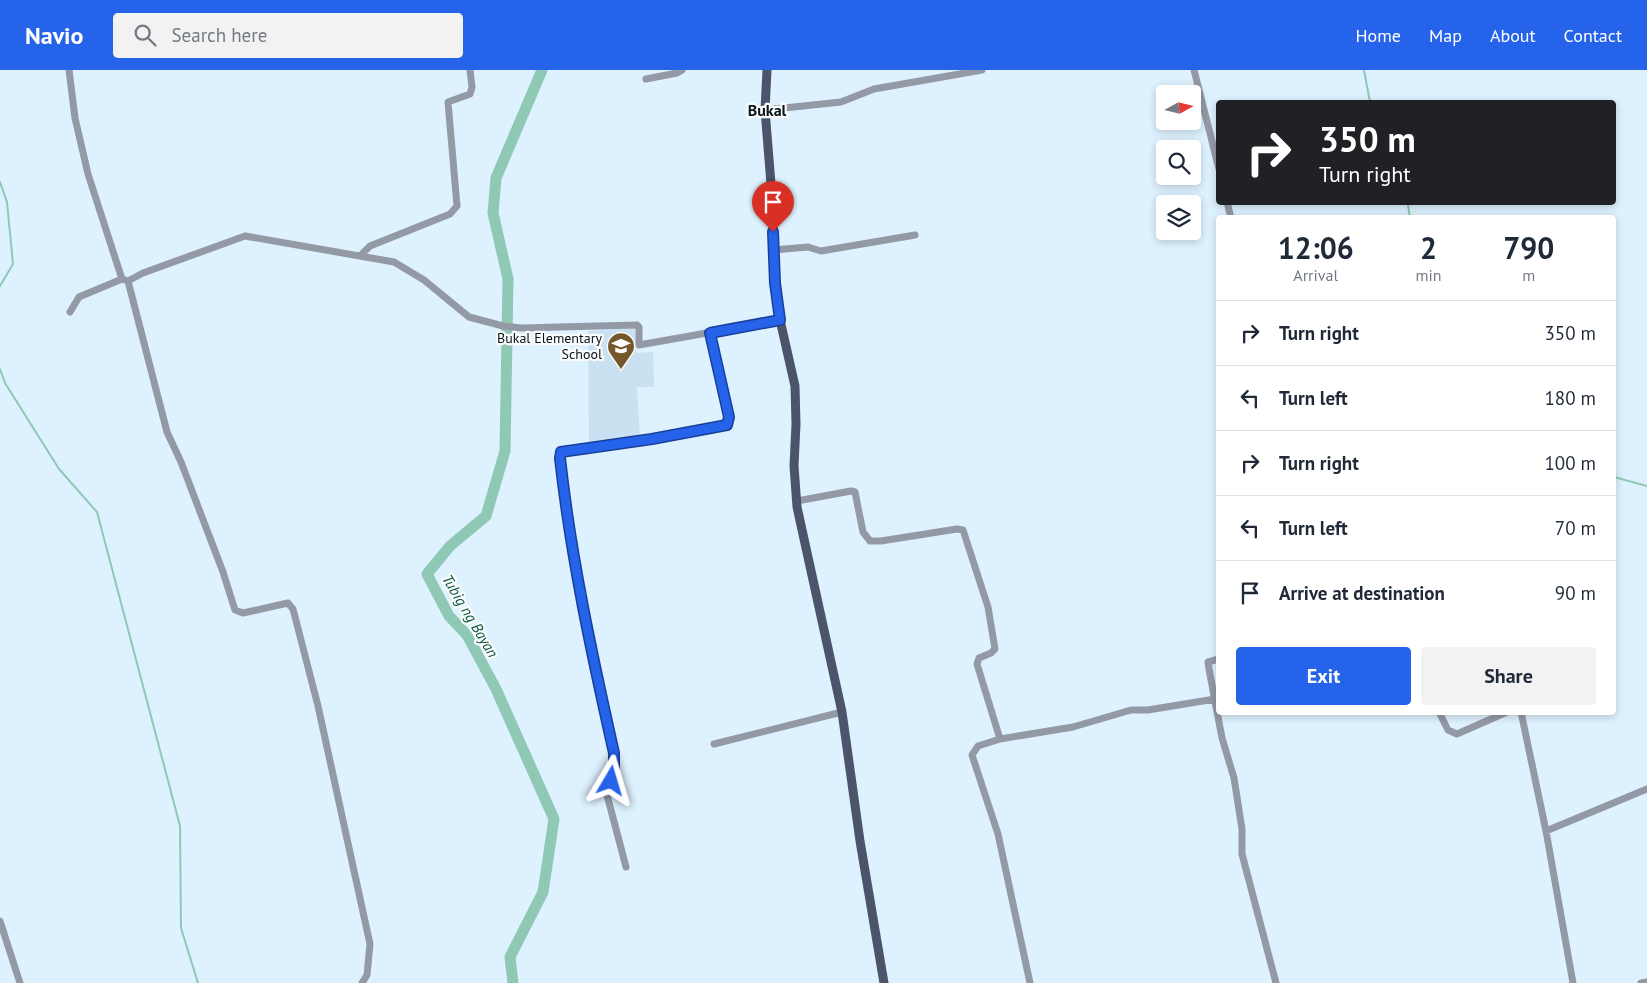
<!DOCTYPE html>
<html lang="en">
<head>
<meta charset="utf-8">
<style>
  :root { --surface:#fff; --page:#f2f2f3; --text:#1f2937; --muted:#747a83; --line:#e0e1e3; --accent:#2563eb }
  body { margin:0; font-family:"PT Sans",sans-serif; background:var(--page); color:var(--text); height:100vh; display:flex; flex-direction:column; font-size:19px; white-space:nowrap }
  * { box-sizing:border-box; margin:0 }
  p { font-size:16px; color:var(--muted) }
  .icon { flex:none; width:28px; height:28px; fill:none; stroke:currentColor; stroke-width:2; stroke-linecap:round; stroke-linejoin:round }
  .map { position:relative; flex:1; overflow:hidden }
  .sheet { position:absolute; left:1216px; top:145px; width:400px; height:500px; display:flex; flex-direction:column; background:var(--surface); border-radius:5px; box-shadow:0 2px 8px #0003 }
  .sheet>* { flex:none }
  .hud { position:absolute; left:1216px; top:30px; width:400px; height:105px; border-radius:5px; box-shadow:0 2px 8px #0003; background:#202124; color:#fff; overflow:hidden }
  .needle { width:32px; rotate:82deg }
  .controls { position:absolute; left:1156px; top:15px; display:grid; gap:10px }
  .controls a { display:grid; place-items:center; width:45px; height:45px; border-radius:5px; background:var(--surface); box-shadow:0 2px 8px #0003; font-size:25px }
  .pin { position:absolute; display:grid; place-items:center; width:42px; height:42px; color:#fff; margin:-51px -21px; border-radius:50% 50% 50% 0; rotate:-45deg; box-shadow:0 0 5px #0007 }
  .pin .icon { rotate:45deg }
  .me { position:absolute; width:55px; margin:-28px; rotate:7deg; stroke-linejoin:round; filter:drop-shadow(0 0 4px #0008) }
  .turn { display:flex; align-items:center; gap:18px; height:105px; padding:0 20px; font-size:22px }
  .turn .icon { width:65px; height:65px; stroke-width:2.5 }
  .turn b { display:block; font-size:35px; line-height:42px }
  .eta { display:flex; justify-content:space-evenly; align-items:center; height:85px; text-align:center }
  .eta b { font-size:30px; font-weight:700; line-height:35px }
  .button { display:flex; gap:10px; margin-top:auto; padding:10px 20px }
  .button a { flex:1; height:58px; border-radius:5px; background:var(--accent); color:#fff; font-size:20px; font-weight:700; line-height:58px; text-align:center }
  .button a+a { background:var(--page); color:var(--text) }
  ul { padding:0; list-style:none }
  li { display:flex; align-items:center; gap:15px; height:65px; padding:0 20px; border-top:1px solid var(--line) }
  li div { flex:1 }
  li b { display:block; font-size:19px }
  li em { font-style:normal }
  header { display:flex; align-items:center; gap:30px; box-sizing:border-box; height:70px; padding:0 25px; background:var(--accent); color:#fff }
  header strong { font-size:24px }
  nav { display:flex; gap:28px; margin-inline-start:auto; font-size:18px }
  .search { width:350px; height:45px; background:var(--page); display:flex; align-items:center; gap:12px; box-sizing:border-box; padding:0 18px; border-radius:5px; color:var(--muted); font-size:19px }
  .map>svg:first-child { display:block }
</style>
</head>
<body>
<header>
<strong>Navio</strong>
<div class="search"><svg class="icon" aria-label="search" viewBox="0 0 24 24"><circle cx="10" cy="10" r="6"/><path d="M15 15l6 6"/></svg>Search here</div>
<nav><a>Home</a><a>Map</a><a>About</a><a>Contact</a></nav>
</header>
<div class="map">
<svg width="1647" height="913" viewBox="0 0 1647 913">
  <rect width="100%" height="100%" fill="#ddf1fe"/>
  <path fill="#cae1f1" d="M635,258L636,283L653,282L654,317H637L640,370L589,375L588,261Z"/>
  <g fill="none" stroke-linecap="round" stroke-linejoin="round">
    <path stroke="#8fc8b4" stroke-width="2" d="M1364,0L1370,32
      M0,112L7,132L13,194L0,216
      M1406,132L1408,135L1410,148
      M0,299L5,313L59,399L97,442L180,756L181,858L198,913
      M1614,407L1647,416"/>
    <path stroke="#8fc8b4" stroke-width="11" d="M513,913L510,887L543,822L554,749L496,619L467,565L449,546L427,504L450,476L486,446L505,381L508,209L493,143L496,108L542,0"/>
    <path stroke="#9499a6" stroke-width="7" d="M69,0L75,48L88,104L122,209L128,211L143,203L245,166L394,192L424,210L469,247L503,256L521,258L637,255L639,257V275L780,250
      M1194,0L1219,99
      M646,9L677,3L682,0
      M765,40L841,32L874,19L982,0
      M1227,132L1231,148
      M773,180L808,177L821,181L915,165
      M360,186L370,176L450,144L457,136L448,32L470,24L472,17L470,0
      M128,211L167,362L181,392L223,502L235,540L243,543L288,533L293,539L318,636L370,874L367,905L362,913
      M70,242L79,227L122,209
      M797,431L851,421L855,422L863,462L870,471H881L957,459L963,460L988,537L995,579L991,583L979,588L977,594L1000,669
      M1219,589L1208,592L1209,599L1222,668L1234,708L1242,759V784L1276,913
      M1439,642L1448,660L1457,664L1507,642
      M1521,642L1546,761L1573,913
      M714,674L842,642
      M1546,761L1647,719
      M626,797L607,725L614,697V683C592,585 571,488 560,388L561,382C575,377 592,378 607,376C647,369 687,364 727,355L729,347L710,263
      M0,851L20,913
      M1030,913L998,764L972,685L978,676L1000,669L1073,657L1131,640H1148L1215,629
      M1641,913L1647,912"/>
    <path stroke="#4b546a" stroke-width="9" d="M767,0L765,40L772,126L775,213L780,250L795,316L796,354L794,396L797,437L842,642L860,771L884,913"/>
  </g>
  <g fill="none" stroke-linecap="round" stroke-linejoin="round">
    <g stroke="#184099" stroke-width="12">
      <path id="route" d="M611,711L614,697V683C592,585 571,488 560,388L561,382L652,369L727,355L729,347L710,263L780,250L775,213L773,162"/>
    </g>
    <use href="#route" stroke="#2563eb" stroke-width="9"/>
  </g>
  <defs>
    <g id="school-pin" transform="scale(1.4375)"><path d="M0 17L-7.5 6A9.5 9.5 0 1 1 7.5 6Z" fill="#76572c" stroke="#fbfbfb"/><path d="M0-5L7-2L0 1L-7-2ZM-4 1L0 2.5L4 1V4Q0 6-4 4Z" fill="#fff"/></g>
  </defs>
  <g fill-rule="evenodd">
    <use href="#school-pin" x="621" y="276"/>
  </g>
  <g text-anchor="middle" stroke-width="4.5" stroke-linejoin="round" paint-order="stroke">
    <g font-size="14" fill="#08141b" stroke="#fbfbfb" text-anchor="end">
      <text x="602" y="273">Bukal Elementary<tspan x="602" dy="16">School</tspan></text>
    </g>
    <g font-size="15" font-style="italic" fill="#055543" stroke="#fbfbfb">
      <text transform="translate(470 546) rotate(59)" y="5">Tubig ng Bayan</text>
    </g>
    <g font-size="16" font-weight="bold" fill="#08141b" stroke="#fbfbfb">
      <text x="767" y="46">Bukal</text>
    </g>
  </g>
</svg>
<div class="controls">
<a><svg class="needle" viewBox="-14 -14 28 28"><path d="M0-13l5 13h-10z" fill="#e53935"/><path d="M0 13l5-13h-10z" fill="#747a83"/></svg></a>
<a><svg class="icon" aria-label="search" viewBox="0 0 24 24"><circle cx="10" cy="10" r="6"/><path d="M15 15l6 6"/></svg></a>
<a><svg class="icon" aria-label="layers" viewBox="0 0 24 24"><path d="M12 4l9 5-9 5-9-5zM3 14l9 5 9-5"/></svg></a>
</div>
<div class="pin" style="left:773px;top:162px;background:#d93025"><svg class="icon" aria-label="arrive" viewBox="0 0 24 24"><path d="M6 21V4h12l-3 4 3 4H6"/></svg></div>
<svg class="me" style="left:611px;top:711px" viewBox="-20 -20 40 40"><path d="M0-17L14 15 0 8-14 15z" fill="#2563eb" stroke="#fff" stroke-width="4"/></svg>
<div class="hud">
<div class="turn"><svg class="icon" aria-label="right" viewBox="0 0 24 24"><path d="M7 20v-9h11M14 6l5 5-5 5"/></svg><div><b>350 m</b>Turn right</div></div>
</div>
<section class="sheet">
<div class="eta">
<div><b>12:06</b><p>Arrival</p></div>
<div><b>2</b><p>min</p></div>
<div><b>790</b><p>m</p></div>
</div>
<ul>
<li><svg class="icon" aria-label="right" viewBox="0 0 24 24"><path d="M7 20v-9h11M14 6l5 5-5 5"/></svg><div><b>Turn right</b></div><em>350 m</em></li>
<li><svg class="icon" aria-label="left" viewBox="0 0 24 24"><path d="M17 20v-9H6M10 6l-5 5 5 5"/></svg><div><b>Turn left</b></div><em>180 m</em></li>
<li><svg class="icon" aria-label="right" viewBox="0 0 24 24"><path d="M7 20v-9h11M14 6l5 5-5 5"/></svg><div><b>Turn right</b></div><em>100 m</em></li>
<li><svg class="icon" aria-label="left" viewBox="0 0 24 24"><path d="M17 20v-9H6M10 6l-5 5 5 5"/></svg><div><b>Turn left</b></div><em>70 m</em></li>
<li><svg class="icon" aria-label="arrive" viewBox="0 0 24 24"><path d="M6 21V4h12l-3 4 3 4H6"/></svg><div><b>Arrive at destination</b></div><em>90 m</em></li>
</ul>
<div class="button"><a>Exit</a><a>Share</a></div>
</section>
</div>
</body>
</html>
